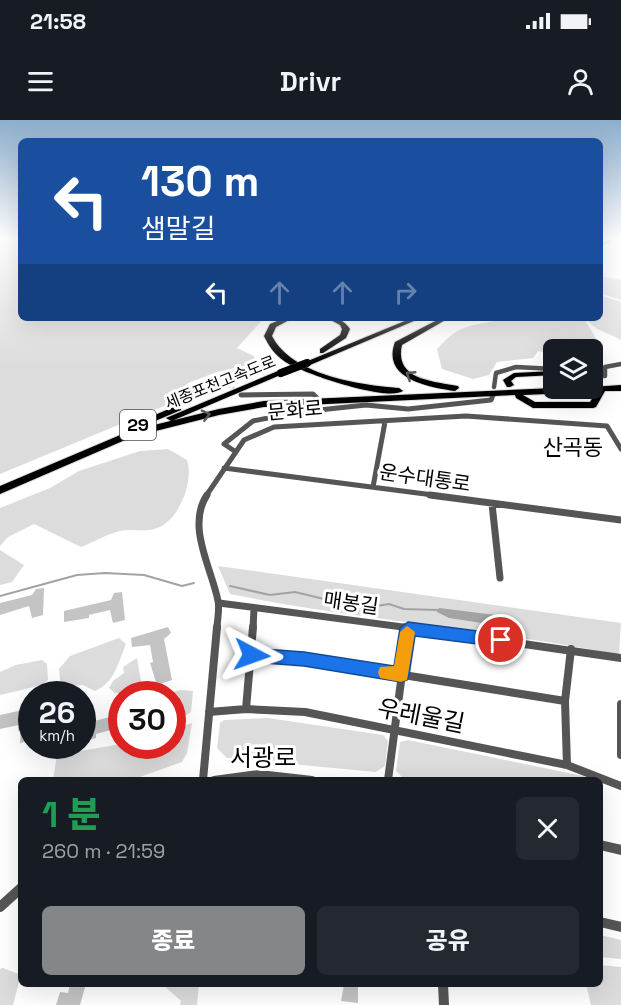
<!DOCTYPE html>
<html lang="ko">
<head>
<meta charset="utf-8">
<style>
  :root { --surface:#171b24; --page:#242831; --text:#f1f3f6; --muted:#9ea1a6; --accent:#858687 }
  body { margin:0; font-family:"Space Grotesk","Noto Sans KR",sans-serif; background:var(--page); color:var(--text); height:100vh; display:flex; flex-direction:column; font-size:22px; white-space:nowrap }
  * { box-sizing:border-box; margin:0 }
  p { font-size:20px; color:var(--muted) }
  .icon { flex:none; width:33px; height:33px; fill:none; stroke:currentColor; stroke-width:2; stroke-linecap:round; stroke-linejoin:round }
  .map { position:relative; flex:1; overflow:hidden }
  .drawer { position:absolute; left:18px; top:657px; width:585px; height:210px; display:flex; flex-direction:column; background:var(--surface); border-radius:9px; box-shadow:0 6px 24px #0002 }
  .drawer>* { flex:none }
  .guide { position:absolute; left:18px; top:18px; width:585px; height:183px; border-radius:9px; box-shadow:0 6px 24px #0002; background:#1a4fa0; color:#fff; overflow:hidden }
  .tools { position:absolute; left:543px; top:219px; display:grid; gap:12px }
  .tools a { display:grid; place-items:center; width:60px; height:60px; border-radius:9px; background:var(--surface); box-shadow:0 6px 24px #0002; font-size:30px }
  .speed { position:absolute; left:18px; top:561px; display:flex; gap:12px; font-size:30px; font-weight:700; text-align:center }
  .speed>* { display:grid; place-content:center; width:78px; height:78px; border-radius:50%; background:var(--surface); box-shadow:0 6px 24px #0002; line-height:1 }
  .speed small { font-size:15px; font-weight:400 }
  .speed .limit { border:9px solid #d22; background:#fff; color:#111 }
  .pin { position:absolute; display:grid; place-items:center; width:51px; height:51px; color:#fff; margin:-26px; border:3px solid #fff; border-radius:50%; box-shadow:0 2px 6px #0007 }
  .me { position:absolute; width:66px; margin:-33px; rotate:94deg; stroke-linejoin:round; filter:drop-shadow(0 0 4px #0008) }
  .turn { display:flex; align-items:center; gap:21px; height:126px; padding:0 24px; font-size:27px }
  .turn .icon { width:78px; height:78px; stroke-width:2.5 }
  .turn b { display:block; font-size:42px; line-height:51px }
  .lanes { display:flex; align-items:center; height:57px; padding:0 24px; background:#0003; justify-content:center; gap:30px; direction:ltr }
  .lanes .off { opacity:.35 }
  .round { display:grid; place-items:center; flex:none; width:63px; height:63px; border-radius:9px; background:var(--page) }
  .overview { display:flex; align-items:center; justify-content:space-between; height:102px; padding:0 24px }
  h1 { font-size:36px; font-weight:800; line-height:45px; color:#1e9e55 }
  .action { display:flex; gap:12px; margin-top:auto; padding:12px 24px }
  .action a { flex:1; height:69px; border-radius:9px; background:var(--accent); color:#fff; font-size:24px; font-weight:800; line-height:69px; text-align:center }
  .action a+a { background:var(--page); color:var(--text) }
  .status { display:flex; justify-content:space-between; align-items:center; height:42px; padding:0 30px; background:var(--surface); direction:ltr }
  .status svg { height:16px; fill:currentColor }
  header { display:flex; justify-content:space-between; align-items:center; height:78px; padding:0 24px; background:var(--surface); font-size:27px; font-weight:800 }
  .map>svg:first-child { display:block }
</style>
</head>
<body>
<div class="status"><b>21:58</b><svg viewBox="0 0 49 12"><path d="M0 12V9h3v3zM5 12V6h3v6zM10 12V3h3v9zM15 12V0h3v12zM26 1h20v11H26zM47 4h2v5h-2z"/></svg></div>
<header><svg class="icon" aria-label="menu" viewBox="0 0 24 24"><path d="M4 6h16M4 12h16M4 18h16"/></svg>Drivr<svg class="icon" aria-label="person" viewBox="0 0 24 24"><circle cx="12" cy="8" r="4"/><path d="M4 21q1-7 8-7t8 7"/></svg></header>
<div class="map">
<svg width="621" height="885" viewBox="0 0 621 885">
  <rect width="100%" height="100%" fill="#fff"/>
  <path fill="#dcdcdc" d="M0,120H21V198H264L237,228L254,236L257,243L217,252L188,263L169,284L0,354Z
    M600,156L621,160V180L600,173Z
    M600,175L621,182V220C607,212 595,211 585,198H600Z
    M495,198H584L599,224L593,234L592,230H554L553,234L538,231L533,238L497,242L489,255L473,259L442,249L437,229C458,206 465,207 494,201Z
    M168,329L187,340C194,360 180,400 157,408C144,413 132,408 120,411C107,414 94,422 81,427L34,404L8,417L0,426V388L50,368L79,351L140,331Z
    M0,430L24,445L12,462L0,465Z
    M218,446L621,503L619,535C490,509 359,500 230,474Z
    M119,518L126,524C118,543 115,562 95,571L83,565L71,566L67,572L61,571L59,549L70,536Z
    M137,538L141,561L133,574L115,573L109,568L113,561L124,553L123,547Z
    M42,540L47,544L48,560L42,565L0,575V552L16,545Z
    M181,570L193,571L191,592L184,597H173L172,574L169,573Z
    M268,598L383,615L388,621L385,646L376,652L227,638L217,628L220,603L224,600Z
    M192,603L187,633L182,642L131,660H53L57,635L121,624L172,626L173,609Z
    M408,620L583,656L591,660L403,658L396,651L400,622Z
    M600,815L621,820V839L600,837Z
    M600,845L621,847V885H591L586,864H600Z
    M3,848L21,855L13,885H0V849Z
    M162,864H199L197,885H180L181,881Z"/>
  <path fill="#a3a3a3" d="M439,488L496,495L502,499L495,505L449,498L437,492Z"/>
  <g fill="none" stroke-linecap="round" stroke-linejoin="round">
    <path stroke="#a3a3a3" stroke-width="2" d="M230,466L270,475L295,472L324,479H348L364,488L389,484L404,489L438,490
      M0,476L77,455L105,453L144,455L182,466L194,463"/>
  </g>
  <path fill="#c4c4c4" d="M44,468L43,495L32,498L29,486L0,495V483L32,475L36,469Z
    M122,472L125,500L113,503L110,490L89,495V498L64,502V491L111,480L114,473Z
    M168,507L171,513L164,519L172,560L157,565L150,543L153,542L150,525L132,527L131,518Z
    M32,584V620L20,623L21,610L18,611L19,605L0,609V595L23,590L24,586Z
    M122,594V607L96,614V618L83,622L82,604Z
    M70,864H86L80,885H56L60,872L68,873Z
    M344,864H358V883L341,881Z"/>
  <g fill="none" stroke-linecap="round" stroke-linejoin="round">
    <path stroke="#d9d9d9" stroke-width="4.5" stroke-dasharray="4.5 2" stroke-linecap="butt" d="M227,264L236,271"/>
    <path stroke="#d9d9d9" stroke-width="5" stroke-dasharray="5 3" stroke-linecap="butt" d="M234,270L241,275"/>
    <g stroke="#dbdbdb" stroke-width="2">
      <path id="highway" d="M606,120H613L600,127V123Z
        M284,198H293L276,207L272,216C292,255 359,265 399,268L403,271C387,282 301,253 284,241C274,234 269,226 264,216L270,204Z
        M327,198C337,198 344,200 350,209L346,218L323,233H320V229L340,215L342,209L340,205Z
        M412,198H421L310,245L303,243Z
        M441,198H449L402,225C394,260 433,261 458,266L459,268L455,271C429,267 381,259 395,222Z
        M278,251L285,253L174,300L171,301L166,298Z
        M554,251V255L516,257L511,261L514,265L510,267H507L503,260L514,253Z
        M621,265V271H605L596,287L593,288H533L516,278L515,275L264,287L219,295L132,317L0,374V366L132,310L125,308L178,285L181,286V290L134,310L219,289L264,281L554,268H592V267ZM596,272L590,282H535L523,275Z"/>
    </g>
    <path stroke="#555" stroke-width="4.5" d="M592,256H605V247L621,244
      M227,264L228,258L258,248
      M494,267L496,253L516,247L554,249"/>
    <path stroke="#555" stroke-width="5" d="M241,275L313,274L318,279
      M319,290L366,285L408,289L491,280L493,275
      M236,332L224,324L253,301L319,288
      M224,348L441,376
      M373,367L385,302
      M206,376L244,320L274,307L466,296L607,306L621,329"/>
    <path stroke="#555" stroke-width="7" d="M207,375C186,406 212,449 218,481C220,489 217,500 217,509
      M430,375L621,400
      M492,384L500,458
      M219,483L418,509
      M253,509L254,488"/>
    <path stroke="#555" stroke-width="8" d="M406,507L621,538
      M252,535L304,539L565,581
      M621,584V635
      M246,589L253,507
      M209,592L246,589L305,592L567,645L621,666
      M567,645L565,581L571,529
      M203,660L217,507
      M214,660L259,654L312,660
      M388,660L408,508"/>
    <path stroke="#555" stroke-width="10" d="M600,725L621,730
      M0,787L21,768
      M600,802L621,807
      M443,864L444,885"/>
    <use href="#highway" fill="#000" fill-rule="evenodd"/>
    <g stroke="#dbdbdb" stroke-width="8" stroke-linecap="butt">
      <path id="highway-bridge" d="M281,253L307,243"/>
    </g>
    <use href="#highway-bridge" stroke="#000" stroke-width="8"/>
  </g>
  <defs><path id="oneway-chevron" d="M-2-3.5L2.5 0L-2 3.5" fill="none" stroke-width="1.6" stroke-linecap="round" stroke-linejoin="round" transform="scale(1.5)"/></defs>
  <g stroke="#595959">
    <use href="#oneway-chevron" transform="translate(410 255) rotate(-147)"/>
    <use href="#oneway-chevron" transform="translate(206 295) rotate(-14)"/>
  </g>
  <linearGradient id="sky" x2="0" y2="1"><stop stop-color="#8cadcc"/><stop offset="0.49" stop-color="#fff"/><stop offset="1" stop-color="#fff" stop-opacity="0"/></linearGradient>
  <rect width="621" height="244" fill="url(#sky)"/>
  <path fill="#1a73e8" stroke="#114b97" stroke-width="1.5" d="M408,502L501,514L507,516L509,520L507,525L501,527L415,516L409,555L407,560L401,562L304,546L252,542L247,540L245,535L247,530L252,528L304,532L394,546L400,508Z"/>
  <path fill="#f59e0b" d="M407,506L415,512L407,560L401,562L380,558L378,552L380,547L394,546L400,512Z"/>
  <g text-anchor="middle" stroke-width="6" stroke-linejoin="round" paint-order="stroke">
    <g font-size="16" fill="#000" stroke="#fff">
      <text transform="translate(220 262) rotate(-22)" y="6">세종포천고속도로</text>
    </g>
    <rect fill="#fff" stroke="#4c4c4c" stroke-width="1.5" x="120" y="290" width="36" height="30" rx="4.5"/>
    <g font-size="18" font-weight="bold" fill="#000">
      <text x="138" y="311">29</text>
    </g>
    <g font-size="20" fill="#000" stroke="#fff">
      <text transform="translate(295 290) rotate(-5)" y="7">문화로</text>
      <text transform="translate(425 358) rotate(8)" y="7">운수대통로</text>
      <text transform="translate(351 483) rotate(8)" y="7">매봉길</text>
    </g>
    <g font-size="22" fill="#000" stroke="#fff">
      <text x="573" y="335">산곡동</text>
    </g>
    <g font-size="24" fill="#000" stroke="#fff">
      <text transform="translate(421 596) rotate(11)" y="8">우레울길</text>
      <text x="263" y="646">서광로</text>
    </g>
  </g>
</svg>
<div class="tools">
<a><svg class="icon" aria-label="layers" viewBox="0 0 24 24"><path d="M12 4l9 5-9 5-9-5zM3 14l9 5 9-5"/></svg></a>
</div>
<div class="speed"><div>26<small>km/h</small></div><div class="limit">30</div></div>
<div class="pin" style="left:501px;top:520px;background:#d93025"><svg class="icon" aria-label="arrive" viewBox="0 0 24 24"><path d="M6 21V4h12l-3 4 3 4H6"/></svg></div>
<svg class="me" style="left:252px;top:535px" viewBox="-20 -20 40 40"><path d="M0-17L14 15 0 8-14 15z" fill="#1a73e8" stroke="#fff" stroke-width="4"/></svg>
<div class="guide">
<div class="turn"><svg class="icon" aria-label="left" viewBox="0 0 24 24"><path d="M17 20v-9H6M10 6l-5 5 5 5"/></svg><div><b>130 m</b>샘말길</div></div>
<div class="lanes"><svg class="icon" aria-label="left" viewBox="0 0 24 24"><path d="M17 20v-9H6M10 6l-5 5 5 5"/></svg><svg class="icon off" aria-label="ahead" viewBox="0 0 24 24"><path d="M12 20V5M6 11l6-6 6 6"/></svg><svg class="icon off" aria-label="ahead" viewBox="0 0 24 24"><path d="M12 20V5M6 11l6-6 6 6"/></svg><svg class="icon off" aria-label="right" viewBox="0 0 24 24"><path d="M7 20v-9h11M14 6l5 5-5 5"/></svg></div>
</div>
<section class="drawer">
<div class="overview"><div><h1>1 분</h1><p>260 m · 21:59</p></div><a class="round"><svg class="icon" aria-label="close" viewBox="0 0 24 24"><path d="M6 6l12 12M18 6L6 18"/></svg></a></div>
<div class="action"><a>종료</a><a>공유</a></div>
</section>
</div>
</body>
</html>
